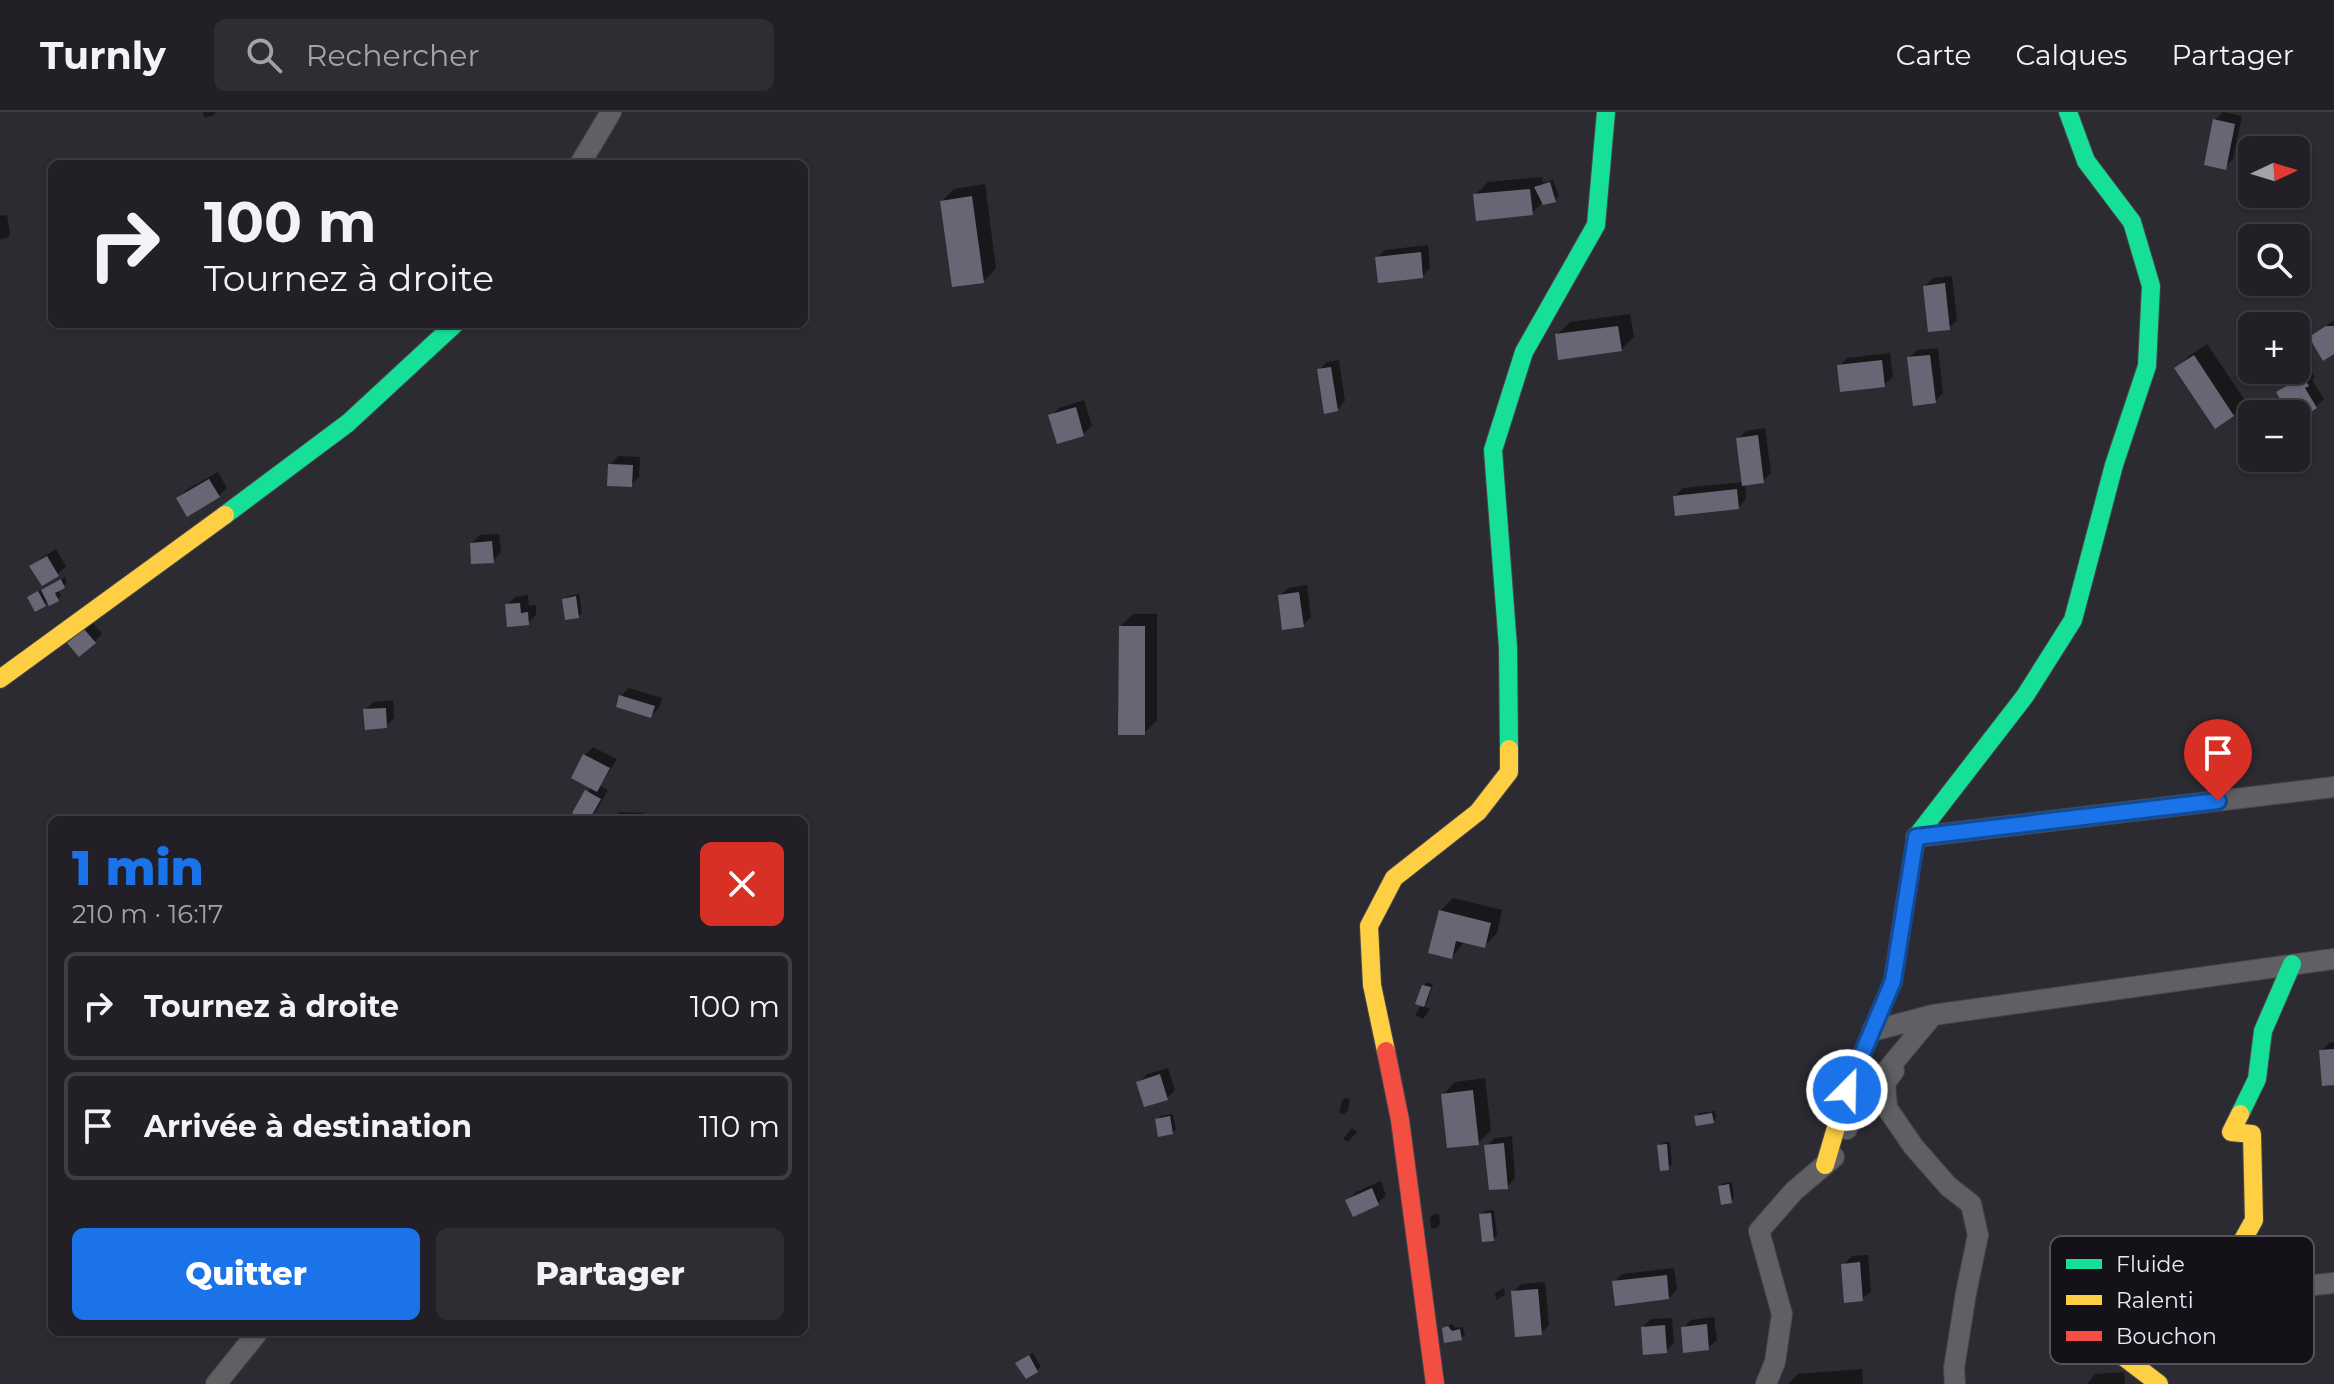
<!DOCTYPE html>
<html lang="fr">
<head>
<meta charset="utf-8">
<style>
  :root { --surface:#222026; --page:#2e2d32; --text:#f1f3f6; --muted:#a2a3a7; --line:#3f3e43; --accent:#1a73e8 }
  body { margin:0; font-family:Montserrat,sans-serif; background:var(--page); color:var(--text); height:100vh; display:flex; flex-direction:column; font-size:30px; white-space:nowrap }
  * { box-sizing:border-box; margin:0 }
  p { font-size:26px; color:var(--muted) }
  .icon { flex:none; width:44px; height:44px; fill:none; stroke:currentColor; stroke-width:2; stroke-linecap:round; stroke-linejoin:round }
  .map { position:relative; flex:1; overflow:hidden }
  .side { position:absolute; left:48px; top:704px; width:760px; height:520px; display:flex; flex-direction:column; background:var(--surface); border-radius:12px; box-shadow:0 2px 6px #0004,0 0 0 2px var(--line) }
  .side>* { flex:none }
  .top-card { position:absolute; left:48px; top:48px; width:760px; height:168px; border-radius:12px; box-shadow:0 2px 6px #0004,0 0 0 2px var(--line); background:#222026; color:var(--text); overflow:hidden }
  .needle { width:52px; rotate:86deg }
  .buttons { position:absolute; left:2238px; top:24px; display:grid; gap:16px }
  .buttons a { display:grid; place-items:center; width:72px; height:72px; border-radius:12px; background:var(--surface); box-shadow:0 2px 6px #0004,0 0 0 2px var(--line); font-size:40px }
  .pin { position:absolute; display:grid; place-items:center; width:68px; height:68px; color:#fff; margin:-82px -34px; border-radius:50% 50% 50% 0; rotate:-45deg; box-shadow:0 0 8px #0007 }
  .pin .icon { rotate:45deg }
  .me { position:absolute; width:88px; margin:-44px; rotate:23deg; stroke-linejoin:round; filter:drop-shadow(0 0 6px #0008) }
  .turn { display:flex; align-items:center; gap:28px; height:168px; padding:0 24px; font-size:36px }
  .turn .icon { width:104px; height:104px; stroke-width:2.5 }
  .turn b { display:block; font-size:56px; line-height:68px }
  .round { display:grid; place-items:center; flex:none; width:84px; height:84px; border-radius:12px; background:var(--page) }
  .summary { display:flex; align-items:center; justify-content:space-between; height:136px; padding:0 24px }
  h1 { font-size:48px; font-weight:800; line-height:60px; color:var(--accent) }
  .cta { display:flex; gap:16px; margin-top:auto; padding:16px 24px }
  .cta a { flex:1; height:92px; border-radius:12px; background:var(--accent); color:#fff; font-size:32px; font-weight:800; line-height:92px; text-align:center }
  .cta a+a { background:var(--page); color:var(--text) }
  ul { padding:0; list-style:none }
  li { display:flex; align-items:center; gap:24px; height:108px; margin:0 16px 12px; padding:0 8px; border:4px solid var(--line); border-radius:12px }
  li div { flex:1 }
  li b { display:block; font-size:30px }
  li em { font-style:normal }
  header { display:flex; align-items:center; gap:48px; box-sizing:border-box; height:112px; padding:0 40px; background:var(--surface); border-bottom:2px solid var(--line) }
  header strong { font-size:38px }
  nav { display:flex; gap:44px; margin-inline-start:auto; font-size:28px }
  .search { width:560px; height:72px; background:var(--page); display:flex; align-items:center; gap:20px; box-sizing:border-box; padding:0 28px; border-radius:12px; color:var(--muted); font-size:30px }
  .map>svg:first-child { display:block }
</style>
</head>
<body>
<header>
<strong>Turnly</strong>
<div class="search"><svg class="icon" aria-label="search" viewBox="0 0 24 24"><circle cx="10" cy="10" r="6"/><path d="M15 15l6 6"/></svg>Rechercher</div>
<nav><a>Carte</a><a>Calques</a><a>Partager</a></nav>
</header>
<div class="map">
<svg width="2334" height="1272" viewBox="0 0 2334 1272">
  <rect width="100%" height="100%" fill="#2d2b32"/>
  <path fill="#0007" d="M203,0H215V1L212,4L204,5Z
    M2223,0L2242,4L2233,47L2225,55L2215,8Z
    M1542,65L1543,71L1553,68L1559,84L1555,88L1543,90L1532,101L1475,83L1488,70Z
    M985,72L996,156L984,169L942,89L954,77Z
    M7,103L10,122L7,126L0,127V104Z
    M1428,133L1430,156L1422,164L1377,146L1385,138Z
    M1952,164L1957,208L1949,216L1925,174L1933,166Z
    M1630,202L1634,225L1621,238L1557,223L1570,210Z
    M2334,208V240L2311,225Z
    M2207,232L2246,290L2233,303L2177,256L2189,244Z
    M1938,236L1943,281L1935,289L1909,246L1917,238Z
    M1890,241L1893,265L1884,273L1839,254L1847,246Z
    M1339,248L1345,289L1337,298L1319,258L1327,250Z
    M2311,258L2315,265L2312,268L2324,287L2316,295L2296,307V302H2292L2279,280L2287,272Z
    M1084,288L1092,314L1083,322L1051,304L1059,296Z
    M1765,316L1771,361L1763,369L1745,371L1746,387L1738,396L1675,384L1683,376L1743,370L1738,327L1746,319Z
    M618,344L640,345L639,365L631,373L610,353Z
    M218,360L227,376L219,384L178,386L186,378Z
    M499,422L501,440L493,449L472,431L480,423Z
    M56,437L66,454L58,462L42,472L32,455L40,447Z
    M65,465L67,471L58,477L61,484L57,487L48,489L45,492L29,485Z
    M1307,473L1311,505L1303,513L1280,484L1288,476Z
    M579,482L582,501L578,504L564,487L568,484Z
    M528,483L529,494L536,493V503L528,511L507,493L515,485Z
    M1133,502H1157V608L1144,621L1121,514Z
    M93,511L102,522L94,530L70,531Z
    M629,576L662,586L659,596L651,604L621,584Z
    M393,588L394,606L386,614L365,598L373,590Z
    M593,635L617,647L600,674L608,678L596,699L587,707L575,700L592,674L574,665L585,643Z
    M620,700L643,701L642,708H612Z
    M1453,786L1502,798L1497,821L1484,834L1465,829L1452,845L1440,799Z
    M1427,870L1433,872L1427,890L1423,894L1430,897L1423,907L1415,903L1422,892L1424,874Z
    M2334,930V971L2321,939L2329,931Z
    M1168,956L1175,978L1167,986L1139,970L1147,962Z
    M1485,966L1491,1018L1478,1031L1443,983L1455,970Z
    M1345,986L1350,987L1348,998L1344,1002L1339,1001L1342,989Z
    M1715,999L1716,1006L1713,1009L1696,1005L1700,1001Z
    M1173,1002L1176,1017L1172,1020L1157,1008L1161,1004Z
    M1352,1016L1357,1020L1348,1030L1343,1027Z
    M1512,1024L1515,1066L1507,1075L1487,1034L1495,1026Z
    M1670,1030L1672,1052L1668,1056L1659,1034L1663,1031Z
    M1381,1069L1386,1083L1378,1091L1354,1102L1348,1088L1356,1080Z
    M1732,1070L1734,1086L1731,1089L1720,1075L1723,1071Z
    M1494,1098L1497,1123L1494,1127L1481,1102L1485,1099Z
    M1439,1102L1440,1112L1437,1116L1431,1117L1430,1106L1433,1103Z
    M1868,1143L1871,1179L1862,1187L1843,1153L1852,1144Z
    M1674,1156L1677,1177L1669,1186L1614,1170L1622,1162Z
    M1545,1170L1549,1213L1541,1221L1513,1180L1521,1172Z
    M1504,1176L1505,1183L1496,1188L1495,1181Z
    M1714,1205L1717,1228L1708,1236L1683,1216L1691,1208Z
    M1672,1206L1674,1231L1666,1239L1643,1215L1651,1207Z
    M1452,1212L1456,1216L1463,1215L1465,1223L1461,1226L1444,1216Z
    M1033,1241L1041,1255L1037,1258L1021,1248Z
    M1862,1257L1863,1272H1788L1798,1262Z
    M2124,1260L2125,1272H2087L2095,1262Z"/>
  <path fill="#6a6575" d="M2213,7L2235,12L2226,58L2204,53Z
    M1550,70L1556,90L1543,93L1534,75Z
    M1530,77L1533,103L1476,109L1473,82Z
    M972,84L984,171L952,175L940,89Z
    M1421,140L1423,166L1378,171L1375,145Z
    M1945,171L1950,218L1928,220L1923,174Z
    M1618,214L1622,239L1558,248L1555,222Z
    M2326,214H2334V242L2323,249L2309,225Z
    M1930,243L1936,291L1913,294L1907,245Z
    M2194,243L2234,304L2215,317L2174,256Z
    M1882,248L1885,275L1840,280L1837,253Z
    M1331,255L1338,299L1324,302L1317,257Z
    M2303,264L2309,274L2305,276L2317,296L2296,309V302H2289L2276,280Z
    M1076,295L1084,324L1057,332L1048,303Z
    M1758,323L1764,371L1742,374L1736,326Z
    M608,352L633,353L632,375L607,374Z
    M209,367L220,385L187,405L176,386Z
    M1737,377L1739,397L1675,404L1673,384Z
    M492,429L494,451L471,452L470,431Z
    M47,444L59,464L42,474L29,454Z
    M61,467L65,476L55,481L59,489L49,494L41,478Z
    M38,479L46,494L35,500L27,485Z
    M1299,480L1304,515L1282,518L1278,483Z
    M576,484L579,506L565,508L562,487Z
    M520,491L521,501L528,500L529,513L507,515L505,492Z
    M1119,514H1145V623H1118Z
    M84,517L96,531L79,545L67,531Z
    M619,583L655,594L651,606L616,595Z
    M386,596L387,616L365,618L363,597Z
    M583,642L610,656L597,680L571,666Z
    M585,678L601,687L589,708H584L572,701Z
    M1439,798L1491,811L1485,836L1456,829L1452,847L1428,841Z
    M1422,873L1431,875L1424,895L1415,892Z
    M2334,937V973L2322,974L2319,938Z
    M1160,962L1168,988L1144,995L1136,970Z
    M1473,978L1479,1033L1447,1036L1441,982Z
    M1712,1001L1714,1011L1696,1014L1694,1004Z
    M1170,1004L1173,1022L1158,1025L1155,1007Z
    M1504,1031L1508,1077L1489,1078L1484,1033Z
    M1667,1032L1669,1058L1660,1059L1657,1033Z
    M1729,1072L1732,1091L1721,1093L1718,1074Z
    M1372,1076L1379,1093L1353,1105L1345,1088Z
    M1491,1101L1494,1129L1482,1130L1479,1102Z
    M1860,1150L1863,1189L1844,1191L1841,1152Z
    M1667,1163L1669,1187L1615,1194L1612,1169Z
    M1538,1177L1542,1223L1515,1225L1511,1179Z
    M1707,1212L1709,1238L1683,1241L1681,1215Z
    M1665,1213L1667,1241L1643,1243L1641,1215Z
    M1448,1214L1452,1219L1460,1217L1462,1228L1444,1231L1442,1216Z
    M1029,1243L1038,1260L1026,1267L1015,1251Z"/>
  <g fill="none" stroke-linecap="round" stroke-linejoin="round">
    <g stroke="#48474d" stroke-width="22">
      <path id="street" d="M580,52L611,0
        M1916,725L2334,675
        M1872,919L1933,903L2334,847
        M1894,959L1885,971L1887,996L1913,1034L1948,1074L1971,1092L1978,1123L1966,1181L1954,1256L1955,1272
        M1847,1017L1853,999L1933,903
        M2210,1187L2249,1180L2334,1171
        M216,1272L258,1220
        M1766,1272L1775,1250L1782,1202L1759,1119L1794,1079L1834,1045"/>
    </g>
    <g stroke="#48474d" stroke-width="20">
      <path id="fast" d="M225,403L348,311L455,212
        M1509,637L1508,535L1493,338L1524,240L1596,113L1606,0
        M1904,798L1916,725L2025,584L2073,508L2114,353L2147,254L2151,174L2132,110L2086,49L2068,0
        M2240,1002L2257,967L2263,919L2292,852"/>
    </g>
    <g stroke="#48474d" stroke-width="20">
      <path id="slow" d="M0,567L225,403
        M1386,939L1372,873L1369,814L1394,766L1478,700L1509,660V637
        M1825,1053L1847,978L1893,869L1904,798
        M2159,1272L2086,1216L2210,1187L2254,1108L2252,1022L2231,1020L2240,1002"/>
    </g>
    <g stroke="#48474d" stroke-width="20">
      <path id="jam" d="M1386,939L1400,1008L1435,1272"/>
    </g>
    <use href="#street" stroke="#605f63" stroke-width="20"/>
    <use href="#fast" stroke="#16e098" stroke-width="18"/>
    <use href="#slow" stroke="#ffcf43" stroke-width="18"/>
    <use href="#jam" stroke="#f24e42" stroke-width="18"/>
  </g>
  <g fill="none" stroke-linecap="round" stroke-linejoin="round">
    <g stroke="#114b97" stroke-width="20">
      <path id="route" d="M1847,978L1893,869L1916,725L2218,689"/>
    </g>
    <use href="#route" stroke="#1a73e8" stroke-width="14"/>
  </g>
  <rect x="2050" y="1124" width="264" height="128" rx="12" fill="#141218" stroke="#545259" stroke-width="2"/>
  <rect x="2066" y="1147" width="36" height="10" fill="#16e098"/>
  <rect x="2066" y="1183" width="36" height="10" fill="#ffcf43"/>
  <rect x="2066" y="1219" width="36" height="10" fill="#f24e42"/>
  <g font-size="22" fill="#eae8f0">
    <text x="2116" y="1160">Fluide</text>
    <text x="2116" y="1196">Ralenti</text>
    <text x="2116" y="1232">Bouchon</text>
  </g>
</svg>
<div class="buttons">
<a><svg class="needle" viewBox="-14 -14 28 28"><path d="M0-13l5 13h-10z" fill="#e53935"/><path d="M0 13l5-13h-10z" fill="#a2a3a7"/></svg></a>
<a><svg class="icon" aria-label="search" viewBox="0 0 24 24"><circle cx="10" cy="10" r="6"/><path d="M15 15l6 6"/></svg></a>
<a>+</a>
<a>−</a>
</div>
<div class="pin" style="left:2218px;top:689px;background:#d93025"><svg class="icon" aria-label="arrive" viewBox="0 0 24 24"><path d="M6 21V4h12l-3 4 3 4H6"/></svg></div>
<svg class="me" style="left:1847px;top:978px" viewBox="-20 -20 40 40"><circle r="17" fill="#1a73e8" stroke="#fff" stroke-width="3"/><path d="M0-11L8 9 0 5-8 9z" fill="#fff"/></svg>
<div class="top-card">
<div class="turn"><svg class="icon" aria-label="right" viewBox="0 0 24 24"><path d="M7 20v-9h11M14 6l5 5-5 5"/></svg><div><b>100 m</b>Tournez à droite</div></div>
</div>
<section class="side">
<div class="summary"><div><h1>1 min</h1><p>210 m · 16:17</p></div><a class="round" style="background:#d93025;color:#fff"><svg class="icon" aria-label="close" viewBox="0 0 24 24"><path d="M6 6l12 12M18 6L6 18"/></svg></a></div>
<ul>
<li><svg class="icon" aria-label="right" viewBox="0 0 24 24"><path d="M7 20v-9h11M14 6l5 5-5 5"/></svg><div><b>Tournez à droite</b></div><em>100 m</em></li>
<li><svg class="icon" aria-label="arrive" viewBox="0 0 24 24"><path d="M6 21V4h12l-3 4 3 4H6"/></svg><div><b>Arrivée à destination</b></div><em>110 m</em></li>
</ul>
<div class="cta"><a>Quitter</a><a>Partager</a></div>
</section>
</div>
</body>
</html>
